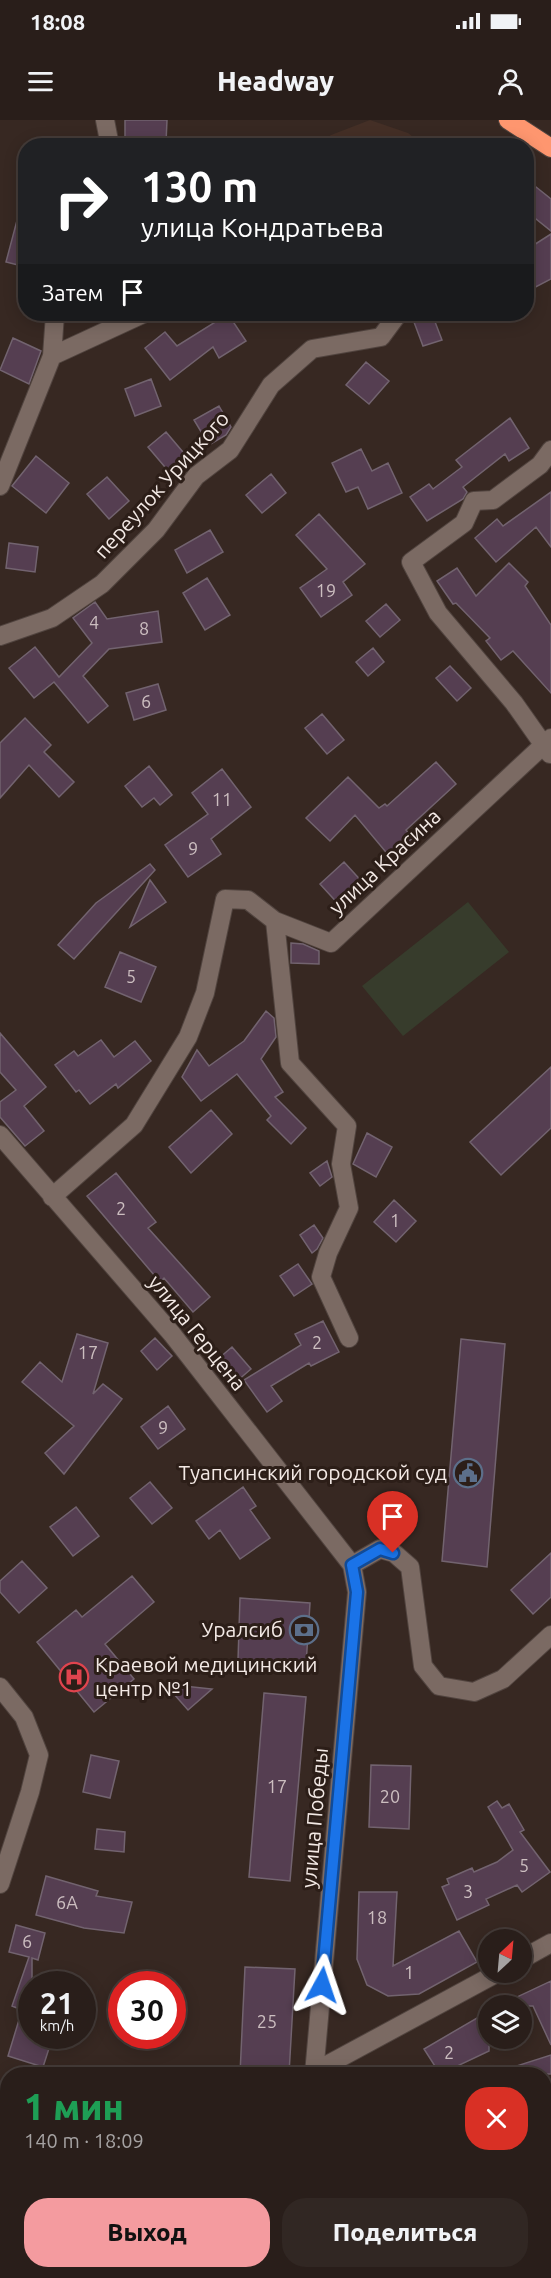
<!DOCTYPE html>
<html lang="ru">
<head>
<meta charset="utf-8">
<style>
  :root { --surface:#291e1a; --page:#312723; --text:#f1f3f6; --muted:#a5a2a2; --line:#453c39; --accent:#f49b9f }
  body { margin:0; font-family:Ubuntu,sans-serif; background:var(--page); color:var(--text); height:100vh; display:flex; flex-direction:column; font-size:22px; white-space:nowrap }
  * { box-sizing:border-box; margin:0 }
  p { font-size:20px; color:var(--muted) }
  .icon { flex:none; width:33px; height:33px; fill:none; stroke:currentColor; stroke-width:2; stroke-linecap:round; stroke-linejoin:round }
  .map { position:relative; flex:1; overflow:hidden }
  .panel { position:absolute; left:0px; top:1947px; width:552px; height:212px; display:flex; flex-direction:column; background:var(--surface); border-radius:24px 24px 0 0; box-shadow:0 3px 15px #0003,0 0 0 2px var(--line) }
  .panel>* { flex:none }
  .guide { position:absolute; left:18px; top:18px; width:516px; height:183px; border-radius:24px; box-shadow:0 3px 15px #0003,0 0 0 2px var(--line); background:#202124; color:#fff; overflow:hidden }
  .needle { width:39px; rotate:26deg }
  .fabs { position:absolute; left:478px; top:1809px; display:grid; gap:12px }
  .fabs a { display:grid; place-items:center; width:54px; height:54px; border-radius:50%; background:var(--surface); box-shadow:0 3px 15px #0003,0 0 0 2px var(--line); font-size:30px }
  .speed { position:absolute; left:18px; top:1851px; display:flex; gap:12px; font-size:30px; font-weight:700; text-align:center }
  .speed>* { display:grid; place-content:center; width:78px; height:78px; border-radius:50%; background:var(--surface); box-shadow:0 3px 15px #0003,0 0 0 2px var(--line); line-height:1 }
  .speed small { font-size:15px; font-weight:400 }
  .speed .limit { border:9px solid #d22; background:#fff; color:#111 }
  .pin { position:absolute; display:grid; place-items:center; width:51px; height:51px; color:#fff; margin:-62px -26px; border-radius:50% 50% 50% 0; rotate:-45deg; box-shadow:0 0 6px #0007 }
  .pin .icon { rotate:45deg }
  .me { position:absolute; width:66px; margin:-33px; rotate:5deg; stroke-linejoin:round; filter:drop-shadow(0 0 4px #0008) }
  .turn { display:flex; align-items:center; gap:21px; height:126px; padding:0 24px; font-size:27px }
  .turn .icon { width:78px; height:78px; stroke-width:2.5 }
  .turn b { display:block; font-size:42px; line-height:51px }
  .then { display:flex; align-items:center; height:57px; padding:0 24px; background:#0003; gap:12px; font-size:22px }
  .round { display:grid; place-items:center; flex:none; width:63px; height:63px; border-radius:24px; background:var(--page) }
  .head { display:flex; align-items:center; justify-content:space-between; height:102px; padding:0 24px }
  h1 { font-size:36px; font-weight:800; line-height:45px; color:#1e9e55 }
  .button { display:flex; gap:12px; margin-top:auto; padding:12px 24px }
  .button a { flex:1; height:69px; border-radius:24px; background:var(--accent); color:#111; font-size:24px; font-weight:800; line-height:69px; text-align:center }
  .button a+a { background:var(--page); color:var(--text) }
  .status { display:flex; justify-content:space-between; align-items:center; height:42px; padding:0 30px; background:var(--surface); direction:ltr }
  .status svg { height:16px; fill:currentColor }
  header { display:flex; justify-content:space-between; align-items:center; height:78px; padding:0 24px; background:var(--surface); font-size:27px; font-weight:800 }
  .map>svg:first-child { display:block }
</style>
</head>
<body>
<div class="status"><b>18:08</b><svg viewBox="0 0 49 12"><path d="M0 12V9h3v3zM5 12V6h3v6zM10 12V3h3v9zM15 12V0h3v12zM26 1h20v11H26zM47 4h2v5h-2z"/></svg></div>
<header><svg class="icon" aria-label="menu" viewBox="0 0 24 24"><path d="M4 6h16M4 12h16M4 18h16"/></svg>Headway<svg class="icon" aria-label="person" viewBox="0 0 24 24"><circle cx="12" cy="8" r="4"/><path d="M4 21q1-7 8-7t8 7"/></svg></header>
<div class="map">
<svg width="551" height="2158" viewBox="0 0 551 2158">
  <rect width="100%" height="100%" fill="#372822"/>
  <path fill="#442f26" d="M370,0L408,13L423,25H319L331,15Z"/>
  <path fill="#373c2c" d="M468,782L509,832L403,916L362,866Z
    M551,2015V2066L545,2068V2017Z
    M163,2151H290L292,2158H143Z
    M318,2151H339L341,2158H321Z"/>
  <path fill="#553e51" stroke="#72636f" stroke-width="1.5" d="M125,0H167L166,23H125Z
    M526,59L551,79V111L526,91Z
    M20,89L26,90V147L6,142Z
    M551,114V159L526,172V130Z
    M228,194L246,221L219,238L213,227L170,260L145,228L165,212L177,226Z
    M411,194H432L442,220L423,226Z
    M13,218L41,231L29,264L0,250Z
    M366,242L389,261L369,284L346,265Z
    M151,259L161,286L135,296L125,269Z
    M219,286L231,307L226,315L209,325L194,300Z
    M510,298L529,328L509,341L505,334L463,367L467,372L463,379L427,401L410,377L429,364L433,369L462,347L456,340Z
    M166,312L188,338L170,353L148,327Z
    M361,329L372,351L388,343L402,373L368,389L358,367L346,372L332,343Z
    M36,336L69,363L46,393L12,366Z
    M271,354L286,373L262,393L246,375Z
    M107,357L129,381L109,399L87,374Z
    M551,372V427L536,407L496,442L475,418L497,399L503,406Z
    M319,394L365,444L343,462L352,475L321,497L300,468L327,449L296,415Z
    M210,410L223,432L187,453L175,430Z
    M9,423L38,427L35,452L6,448Z
    M509,443L528,462L525,466L551,505V573L513,531L501,540L486,521L490,518L456,483L453,484L437,461L457,448L476,476Z
    M207,458L230,495L205,510L183,473Z
    M95,482L107,499L158,491L162,522L109,529L83,556L108,586L88,603L54,562L34,578L9,548L35,527L59,557L92,523L73,498Z
    M386,484L400,500L380,517L366,501Z
    M373,528L384,542L368,556L356,542Z
    M450,546L471,568L457,581L436,558Z
    M158,564L166,590L134,600L126,573Z
    M322,594L344,620L327,634L305,608Z
    M25,598L51,625L44,632L74,662L59,677L29,645L0,678V623Z
    M436,642L456,664L406,710L413,718L390,737L355,695L330,721L306,698L348,657L379,688L385,684L387,686Z
    M149,646L172,675L160,685L154,678L142,687L125,666Z
    M222,649L251,687L211,719L221,734L188,757L165,725L208,694L192,673Z
    M344,742L365,765L341,787L320,764Z
    M150,744L155,750L74,839L58,825L96,783Z
    M150,760L166,782L130,807Z
    M291,823L303,824L319,831V844L291,843Z
    M120,832L156,847L141,882L105,867Z
    M266,891L274,898L276,917L261,939L283,972L275,977L306,1008L291,1024L267,1000L271,996L237,954L201,981L182,957L197,930L209,946L244,921Z
    M0,913L46,967L24,986L44,1011L25,1026L0,997V982L16,970L0,952Z
    M101,920L114,937L135,921L151,941L118,968L116,964L90,984L79,970L76,972L55,945L74,931L78,936Z
    M551,947V1008L501,1055L470,1022Z
    M211,990L232,1014L191,1053L169,1027Z
    M367,1013L392,1027L376,1057L353,1044Z
    M327,1041L332,1057L320,1066L310,1053Z
    M116,1053L156,1102L148,1108L210,1177L193,1192L164,1158L160,1162L87,1076Z
    M394,1080L416,1101L396,1122L374,1102Z
    M314,1105L323,1118L317,1129L312,1133L300,1115Z
    M298,1144L312,1164L294,1176L280,1156Z
    M323,1201L339,1232L311,1246L309,1243L271,1266L282,1281L267,1292L244,1260L301,1225L295,1214Z
    M77,1214L108,1223L93,1274L103,1264L122,1279L64,1354L45,1333L74,1306L22,1262L40,1242L62,1262Z
    M155,1218L172,1236L157,1250L141,1231Z
    M461,1219L505,1224L487,1447L442,1441Z
    M232,1227L251,1249L237,1261L218,1239Z
    M168,1286L185,1309L158,1329L141,1307Z
    M150,1362L172,1388L152,1404L130,1378Z
    M243,1367L256,1386L250,1390L270,1418L240,1439L220,1410L209,1419L196,1401Z
    M76,1387L99,1416L73,1436L50,1407Z
    M551,1433V1477L533,1494L511,1470Z
    M22,1441L47,1468L19,1493L0,1472V1461Z
    M132,1456L154,1482L105,1524L134,1559L94,1592L37,1522L76,1490L82,1497Z
    M240,1478L310,1483L306,1545L238,1540Z
    M165,1564L212,1569L188,1590Z
    M264,1573L306,1577L290,1761L249,1757Z
    M91,1635L119,1641L110,1678L83,1672Z
    M371,1645L411,1646L409,1709L369,1707Z
    M497,1681L502,1688L509,1684L524,1710L520,1712L550,1752L522,1772L517,1765L486,1779L489,1785L457,1800L442,1767L449,1764L447,1759L472,1748L474,1752L497,1742L513,1730L488,1687Z
    M97,1709L125,1712L124,1732L95,1729Z
    M46,1756L98,1771L96,1776L132,1782L124,1813L84,1808L36,1795Z
    M359,1772H397L393,1846L459,1811L477,1842L419,1874L388,1876L367,1865L357,1839Z
    M16,1805L45,1813L38,1840L32,1838V1916H53L43,1947L8,1936L22,1890L12,1886L29,1837L9,1832Z
    M245,1847L295,1849L289,1954H240Z
    M551,1861V1925L533,1886H498Z
    M489,1891V1931L455,1947L458,1954H440L424,1929Z
    M551,1935V1954H501V1951Z"/>
  <g fill="none" stroke-linecap="round" stroke-linejoin="round">
    <g stroke="#51443f" stroke-width="20">
      <path id="minor" d="M105,0L110,26
        M52,236L143,194
        M0,366L52,236L55,194
        M0,516L52,498L102,464L156,410L196,356L230,330L271,265L312,229L381,217L398,194
        M550,634L514,583L438,493L411,442L464,403L474,381L493,380L540,345L551,330
        M275,801L290,943L347,1006L341,1044L349,1088L328,1133L321,1157L349,1218
        M0,1015L172,1214L352,1445L357,1472L314,1954
        M52,1077L134,1005L188,917L205,873L225,779L248,780L275,801L331,823L551,618
        M352,1445L380,1429L394,1433L410,1447L423,1546L439,1566L474,1572L503,1559L551,1515
        M0,1567L24,1597L39,1635L30,1672L0,1764
        M522,1839L551,1823
        M314,1952L499,1852
        M544,2015L551,2012
        M544,2081L551,2079
        M300,2151L302,2158
        M422,2151L424,2158
        M122,2158L142,2151"/>
    </g>
    <g stroke="#51443f" stroke-width="20">
      <path id="highway" d="M508,0L551,28"/>
    </g>
    <use href="#minor" stroke="#7b6a63" stroke-width="18"/>
    <use href="#highway" stroke="#fe966f" stroke-width="18"/>
  </g>
  <g fill="none" stroke-linecap="round" stroke-linejoin="round">
    <g stroke="#114b97" stroke-width="15">
      <path id="route" d="M322,1865L357,1472L352,1445L380,1429L393,1433"/>
    </g>
    <use href="#route" stroke="#1a73e8" stroke-width="10"/>
  </g>
  <defs>
    <g id="civic-ring" transform="scale(1.5)"><circle r="9.5" fill="#2c1e18" stroke="#5c6f8a" stroke-width="1.5"/><path d="M-.6-6.5H3V-4.5H.6V-3L4-1V1h2V6H-6V1h2V-1L-.6-3ZM-1.2 2.5V6h2.4V2.5Z" fill="#5c6f8a"/></g>
    <g id="bank-ring" transform="scale(1.5)"><circle r="9.5" fill="#2c1e18" stroke="#5c6f8a" stroke-width="1.5"/><path d="M-6-4H6V4H-6ZM0-2.3a2.3 2.3 0 1 0 0 4.6a2.3 2.3 0 1 0 0-4.6Z" fill="#5c6f8a"/></g>
    <g id="hospital-ring" transform="scale(1.5)"><circle r="9.5" fill="#2c1e18" stroke="#e0444e" stroke-width="1.5"/><path d="M-5-5h3v3.5h4V-5h3V5h-3V1.5h-4V5h-3Z" fill="#e0444e"/></g>
  </defs>
  <g fill-rule="evenodd">
    <use href="#civic-ring" x="468" y="1353"/>
    <use href="#bank-ring" x="304" y="1510"/>
    <use href="#hospital-ring" x="74" y="1557"/>
  </g>
  <g text-anchor="middle" stroke-width="6" stroke-linejoin="round" paint-order="stroke">
    <g font-size="18" fill="#ccbec0">
      <text x="326" y="477">19</text>
      <text x="94" y="509">4</text>
      <text x="144" y="515">8</text>
      <text x="146" y="588">6</text>
      <text x="222" y="686">11</text>
      <text x="193" y="735">9</text>
      <text x="131" y="863">5</text>
      <text x="121" y="1095">2</text>
      <text x="395" y="1107">1</text>
      <text x="317" y="1229">2</text>
      <text x="88" y="1239">17</text>
      <text x="163" y="1314">9</text>
      <text x="277" y="1673">17</text>
      <text x="390" y="1683">20</text>
      <text x="524" y="1752">5</text>
      <text x="468" y="1778">3</text>
      <text x="67" y="1789">6А</text>
      <text x="377" y="1804">18</text>
      <text x="27" y="1828">6</text>
      <text x="409" y="1859">1</text>
      <text x="267" y="1908">25</text>
      <text x="449" y="1939">2</text>
    </g>
    <g font-size="21" fill="#f3e9e5" stroke="#2c1e18">
      <text transform="translate(162 365) rotate(-48)" y="7">переулок Урицкого</text>
      <text transform="translate(385 742) rotate(-43)" y="7">улица Красина</text>
      <text transform="translate(197 1213) rotate(51)" y="7">улица Герцена</text>
      <text transform="translate(315 1698) rotate(-85)" y="7">улица Победы</text>
    </g>
    <g font-size="21" fill="#f3e9e5" stroke="#2c1e18" text-anchor="end">
      <text x="447" y="1360">Туапсинский городской суд</text>
      <text x="283" y="1517">Уралсиб</text>
      <text x="95" y="1552" text-anchor="start">Краевой медицинский<tspan x="95" dy="24">центр №1</tspan></text>
    </g>
  </g>
</svg>
<div class="fabs">
<a><svg class="needle" viewBox="-14 -14 28 28"><path d="M0-13l5 13h-10z" fill="#e53935"/><path d="M0 13l5-13h-10z" fill="#a5a2a2"/></svg></a>
<a><svg class="icon" aria-label="layers" viewBox="0 0 24 24"><path d="M12 4l9 5-9 5-9-5zM3 14l9 5 9-5"/></svg></a>
</div>
<div class="speed"><div>21<small>km/h</small></div><div class="limit">30</div></div>
<div class="pin" style="left:393px;top:1433px;background:#d93025"><svg class="icon" aria-label="arrive" viewBox="0 0 24 24"><path d="M6 21V4h12l-3 4 3 4H6"/></svg></div>
<svg class="me" style="left:322px;top:1865px" viewBox="-20 -20 40 40"><path d="M0-17L14 15 0 8-14 15z" fill="#1a73e8" stroke="#fff" stroke-width="4"/></svg>
<div class="guide">
<div class="turn"><svg class="icon" aria-label="right" viewBox="0 0 24 24"><path d="M7 20v-9h11M14 6l5 5-5 5"/></svg><div><b>130 m</b>улица Кондратьева</div></div>
<div class="then">Затем<svg class="icon" aria-label="arrive" viewBox="0 0 24 24"><path d="M6 21V4h12l-3 4 3 4H6"/></svg></div>
</div>
<section class="panel">
<div class="head"><div><h1>1 мин</h1><p>140 m · 18:09</p></div><a class="round" style="background:#d93025;color:#fff"><svg class="icon" aria-label="close" viewBox="0 0 24 24"><path d="M6 6l12 12M18 6L6 18"/></svg></a></div>
<div class="button"><a>Выход</a><a>Поделиться</a></div>
</section>
</div>
</body>
</html>
